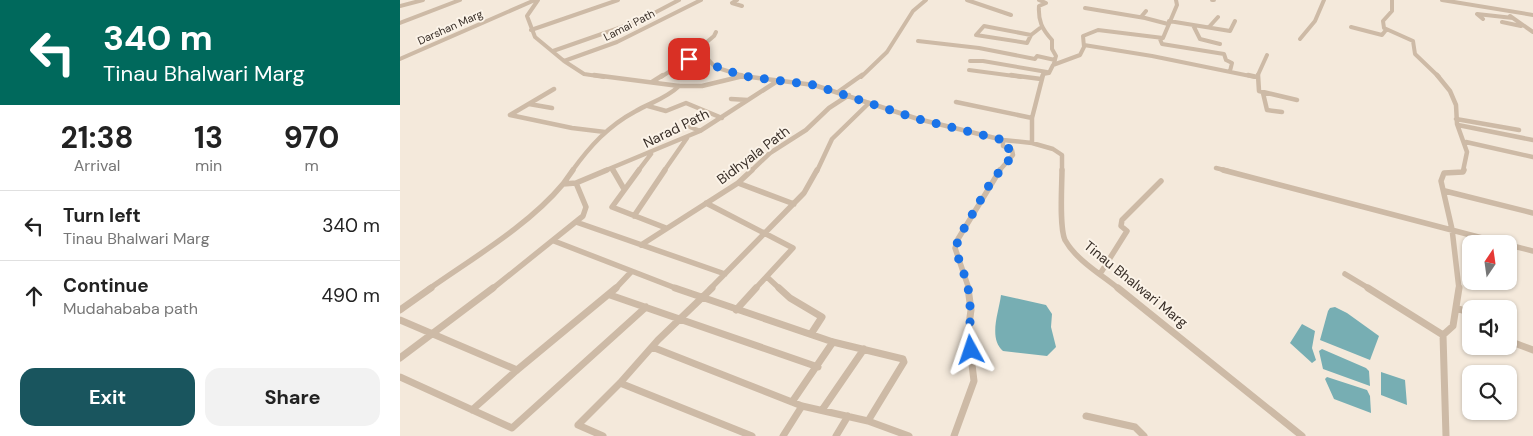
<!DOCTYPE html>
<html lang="en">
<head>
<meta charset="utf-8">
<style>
  :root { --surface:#fff; --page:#f2f2f2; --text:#222; --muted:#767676; --line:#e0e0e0; --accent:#19555e }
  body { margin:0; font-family:"DM Sans",sans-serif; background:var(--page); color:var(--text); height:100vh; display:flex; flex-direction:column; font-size:19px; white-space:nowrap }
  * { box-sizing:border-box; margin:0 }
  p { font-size:16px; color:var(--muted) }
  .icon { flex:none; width:28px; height:28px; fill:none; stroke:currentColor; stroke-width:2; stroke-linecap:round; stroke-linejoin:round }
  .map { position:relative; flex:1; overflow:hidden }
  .sheet { display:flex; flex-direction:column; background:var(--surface); width:400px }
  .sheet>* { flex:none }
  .banner { background:#00695c; color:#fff; overflow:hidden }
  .needle { width:32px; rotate:13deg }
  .tools { position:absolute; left:1062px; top:235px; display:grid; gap:10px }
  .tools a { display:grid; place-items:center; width:55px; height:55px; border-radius:10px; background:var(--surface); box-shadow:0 1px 4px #0004; font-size:25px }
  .pin { position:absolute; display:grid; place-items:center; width:42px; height:42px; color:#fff; margin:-21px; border-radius:10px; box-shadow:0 2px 8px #0006 }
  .me { position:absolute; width:55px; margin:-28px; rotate:355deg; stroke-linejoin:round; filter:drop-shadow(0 0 4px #0008) }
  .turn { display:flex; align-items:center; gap:18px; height:105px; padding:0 20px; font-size:22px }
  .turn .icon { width:65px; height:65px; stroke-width:2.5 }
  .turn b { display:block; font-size:35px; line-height:42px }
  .eta { display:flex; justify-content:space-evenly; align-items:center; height:85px; text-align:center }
  .eta b { font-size:30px; font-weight:700; line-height:35px }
  .cta { display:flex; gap:10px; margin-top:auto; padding:10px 20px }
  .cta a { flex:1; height:58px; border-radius:15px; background:var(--accent); color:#fff; font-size:20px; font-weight:700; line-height:58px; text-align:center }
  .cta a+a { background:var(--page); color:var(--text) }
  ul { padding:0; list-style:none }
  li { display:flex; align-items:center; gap:15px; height:70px; padding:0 20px; border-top:1px solid var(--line) }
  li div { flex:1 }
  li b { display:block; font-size:19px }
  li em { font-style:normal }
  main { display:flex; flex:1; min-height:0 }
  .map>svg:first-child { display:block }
</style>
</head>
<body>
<main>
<section class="sheet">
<div class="banner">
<div class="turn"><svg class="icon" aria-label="left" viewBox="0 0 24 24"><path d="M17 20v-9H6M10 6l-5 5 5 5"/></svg><div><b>340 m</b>Tinau Bhalwari Marg</div></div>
</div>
<div class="eta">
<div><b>21:38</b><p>Arrival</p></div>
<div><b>13</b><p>min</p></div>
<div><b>970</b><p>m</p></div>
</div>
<ul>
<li><svg class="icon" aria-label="left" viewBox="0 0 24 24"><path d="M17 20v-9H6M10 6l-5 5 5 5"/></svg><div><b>Turn left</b><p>Tinau Bhalwari Marg</p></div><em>340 m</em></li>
<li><svg class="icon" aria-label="ahead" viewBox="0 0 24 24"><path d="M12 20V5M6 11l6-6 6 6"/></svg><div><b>Continue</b><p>Mudahababa path</p></div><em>490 m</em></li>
</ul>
<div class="cta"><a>Exit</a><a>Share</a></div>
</section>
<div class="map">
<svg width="1133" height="436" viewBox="0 0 1133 436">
  <rect width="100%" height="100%" fill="#f4e9db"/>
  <path fill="#77aeb3" d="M601,295L646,305L652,314L651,327L656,347L647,356L603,351C588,338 599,312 601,295Z
    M935,307L947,313L979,336L970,360L920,340L928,311L930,308Z
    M902,324L915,331L912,348L916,360L912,363L890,343Z
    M922,349L966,368L969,371L970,386L923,369L919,351Z
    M981,372L1005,380L1007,405L981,395Z
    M927,377L967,390L970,396L971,413L934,399L925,379Z"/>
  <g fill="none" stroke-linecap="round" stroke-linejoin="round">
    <path stroke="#cdbaa6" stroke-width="4" d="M138,0L127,16L135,37L164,61L184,74L204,77
      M337,0L332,3L342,6
      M567,0L611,15
      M639,0L646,3L639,6C638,21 642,29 652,40V49L656,56L654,63
      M812,0H814
      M992,0V11L983,21L984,28L1013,41L1015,54L1039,77
      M1042,0L1133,15
      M0,6L23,0
      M685,8L745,18L768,24
      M1110,16L1133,32
      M741,17L746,11
      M1083,19L1077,14L1113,18
      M769,21L830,31L835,21
      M1102,22L1121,26
      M0,23L60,0
      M793,25L800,39L820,44
      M584,26L631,35L627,43L576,35Z
      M809,27L818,17
      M951,27L982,35L986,30
      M131,30L218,0
      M631,35L640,28
      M760,39L762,44L824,54L826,60L832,63L830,71
      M900,39L915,21L924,0
      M518,41L579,48L635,59L637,56L655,60
      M684,45L752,56L855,77
      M153,51L239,21L279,0
      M295,56V52L314,36L316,32
      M273,58L285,61
      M0,59L135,0
      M164,61L217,42L301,0
      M570,61H583L647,72
      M569,70L621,77
      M261,77L289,59L298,56L307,58L315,67L343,76
      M341,77H347
      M461,77L487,52L513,11L526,0
      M642,77L643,74L649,73L653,65L680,55L684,47L683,36L698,30L763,38L777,5L776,0
      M857,77L867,55"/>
    <path stroke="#cdbaa6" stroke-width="4.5" d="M194,75L279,86H302L343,76L414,85L518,119L603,140L632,143L653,149L662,155V171
      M341,75L343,76
      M611,75L641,79
      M848,75L857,77
      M858,75L859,91L897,100
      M1037,75L1050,91L1056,105L1057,124L1067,152L1063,171
      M252,82L263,75
      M154,89L110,115L172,128L205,132
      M438,92L462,75
      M863,93L867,110L882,112
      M331,99L348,100
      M556,102L632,118
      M129,104L152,108
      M248,106L266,111L286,103L322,118
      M1056,119L1119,130
      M285,125L300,131
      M1058,125L1133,140
      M1066,142L1133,157
      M632,143V118L643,75
      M816,168L828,171
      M212,169L213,171
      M172,171C190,146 208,126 236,111C250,103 267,98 279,86
      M204,171L300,131L379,80
      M238,171L251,154
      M264,171L287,138
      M351,171L370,153L406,130L429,108L449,95
      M417,171L432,139L469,103
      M599,171L613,155L612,150L603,146V140"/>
    <path stroke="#cdbaa6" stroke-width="5.5" d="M213,170L224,189
      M239,170L212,207L266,228
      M662,170C662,185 659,227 665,240C676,260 702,275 719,289
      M823,170L1105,244
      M176,183L207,170
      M338,183L394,204
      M1045,191L1133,213
      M306,203L393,248L355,289
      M234,216L265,170
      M176,222L325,274
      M154,241L278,289
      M241,245L338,183L352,170
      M1109,245L1133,251
      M700,274L727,231L721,226L722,220L761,181
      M945,274L970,289
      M367,277L380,289
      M29,289C73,258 129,225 163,184
      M92,289L183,216L186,207L176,183L163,184L173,170
      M215,289L231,272
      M310,289L404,193L417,170
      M569,289L555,248L558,239L600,170
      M1059,289L1052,229L1041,181L1044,173L1063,172L1064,170"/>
    <path stroke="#cdbaa6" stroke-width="7" d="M275,288L433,342L503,359L504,362L468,421
      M379,288L390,298L422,317L411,334
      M718,288L902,436
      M968,288L1043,335
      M210,295L418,367
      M1056,308L1071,313
      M0,310L31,288
      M336,310L356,288
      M0,320L117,370
      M1109,341L1133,350
      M252,347L402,406L468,421L509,436
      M0,358L93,288
      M0,377L112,428L246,307
      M220,383L352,436
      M392,402L433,342
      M72,410L117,370L216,288
      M422,410L464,349
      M686,416L735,427L744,436
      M203,436L178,425L220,383L258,340L312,288
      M383,436L402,406
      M436,436L448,416
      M554,436L574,381L568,332L571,310L568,288
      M1046,436L1043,335L1053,326L1059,288"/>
  </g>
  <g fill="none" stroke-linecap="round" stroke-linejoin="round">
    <path stroke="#1a73e8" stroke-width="9" stroke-dasharray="0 16.2" d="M289,59L298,56L304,57L315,66L343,76L414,85L518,119L603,140V146L612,150L613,155L591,182L558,239C554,256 563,267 567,284C573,306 568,328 571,350"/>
  </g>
  <g text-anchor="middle" stroke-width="4" stroke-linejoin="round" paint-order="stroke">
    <g font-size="11" fill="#382e27" stroke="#fbf3e8">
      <text transform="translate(229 25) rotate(-27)" y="4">Lamai Path</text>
      <text transform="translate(50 27) rotate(-24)" y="4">Darshan Marg</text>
    </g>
    <g font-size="14" fill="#382e27" stroke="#fbf3e8">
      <text transform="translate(276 128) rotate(-26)" y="5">Narad Path</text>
      <text transform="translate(353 155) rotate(-37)" y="5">Bidhyala Path</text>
      <text transform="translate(736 284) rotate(39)" y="5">Tinau Bhalwari Marg</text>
    </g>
  </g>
</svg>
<div class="tools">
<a><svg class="needle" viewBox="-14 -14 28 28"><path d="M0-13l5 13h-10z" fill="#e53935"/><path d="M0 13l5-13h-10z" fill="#767676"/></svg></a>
<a><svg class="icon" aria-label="sound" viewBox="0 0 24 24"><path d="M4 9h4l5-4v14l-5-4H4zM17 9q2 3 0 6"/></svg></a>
<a><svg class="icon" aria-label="search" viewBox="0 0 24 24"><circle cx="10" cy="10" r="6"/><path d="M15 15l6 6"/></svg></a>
</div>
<div class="pin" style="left:289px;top:59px;background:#d93025"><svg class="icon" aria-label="arrive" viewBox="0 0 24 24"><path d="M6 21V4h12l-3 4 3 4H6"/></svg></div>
<svg class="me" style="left:571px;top:350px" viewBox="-20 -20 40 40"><path d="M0-17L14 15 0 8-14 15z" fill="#1a73e8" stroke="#fff" stroke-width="4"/></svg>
</div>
</main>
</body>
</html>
